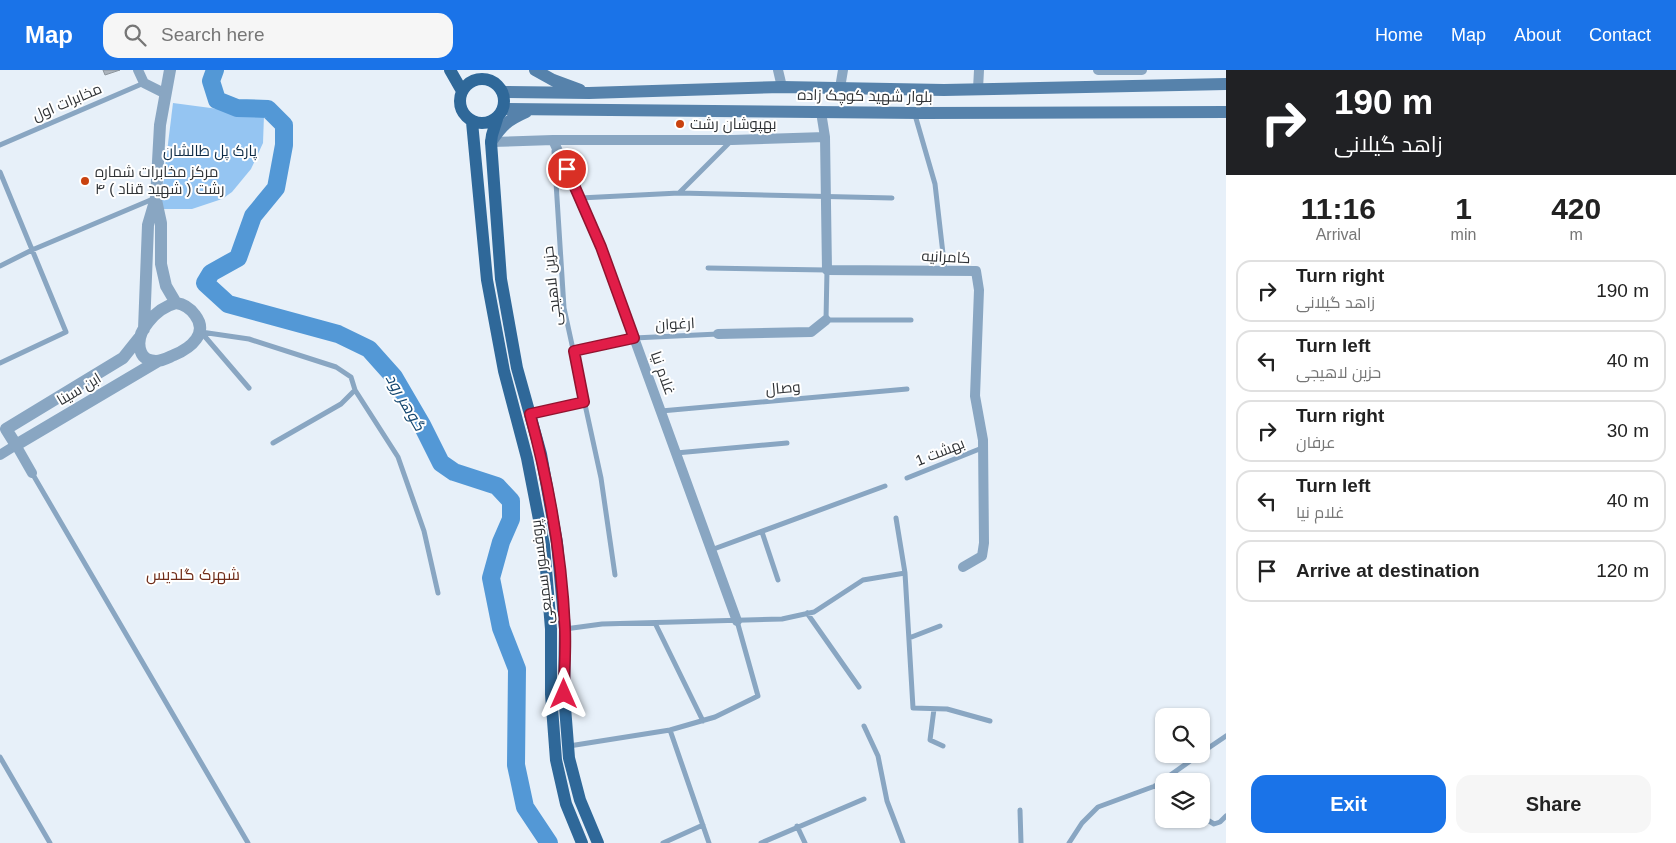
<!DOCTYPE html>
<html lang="en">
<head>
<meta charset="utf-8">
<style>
  :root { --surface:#fff; --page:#f6f6f6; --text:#222; --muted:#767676; --line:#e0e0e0; --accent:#1a73e8 }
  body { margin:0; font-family:Arial,Cairo,sans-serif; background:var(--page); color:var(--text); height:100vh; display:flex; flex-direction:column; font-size:19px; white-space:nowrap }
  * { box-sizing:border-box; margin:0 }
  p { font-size:16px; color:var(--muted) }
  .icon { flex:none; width:28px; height:28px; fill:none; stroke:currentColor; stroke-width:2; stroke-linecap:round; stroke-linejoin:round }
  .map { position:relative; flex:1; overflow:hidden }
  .side { display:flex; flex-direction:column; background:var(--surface); width:450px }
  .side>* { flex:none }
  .top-card { background:#202124; color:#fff; overflow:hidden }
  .tools { position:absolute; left:1155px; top:638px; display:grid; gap:10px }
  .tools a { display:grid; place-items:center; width:55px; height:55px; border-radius:10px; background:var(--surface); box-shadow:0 1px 4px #0004; font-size:25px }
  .pin { position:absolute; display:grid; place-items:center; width:42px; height:42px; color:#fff; margin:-21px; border:2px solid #fff; border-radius:50%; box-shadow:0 1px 5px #0007 }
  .me { position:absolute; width:55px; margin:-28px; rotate:0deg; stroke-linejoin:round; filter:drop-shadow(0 0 4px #0008) }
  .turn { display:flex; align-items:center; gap:18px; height:105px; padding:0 25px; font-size:22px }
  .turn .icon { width:65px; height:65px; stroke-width:2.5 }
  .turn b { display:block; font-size:35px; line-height:42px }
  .eta { display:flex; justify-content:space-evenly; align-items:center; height:85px; text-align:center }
  .eta b { font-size:30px; font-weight:600; line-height:35px }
  .cta { display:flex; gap:10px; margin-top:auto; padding:10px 25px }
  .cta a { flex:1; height:58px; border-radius:15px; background:var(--accent); color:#fff; font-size:20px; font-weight:600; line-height:58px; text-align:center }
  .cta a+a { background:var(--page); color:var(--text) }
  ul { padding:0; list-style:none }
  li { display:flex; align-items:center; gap:15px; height:62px; margin:0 10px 8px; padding:0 15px; border:2px solid var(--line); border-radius:15px }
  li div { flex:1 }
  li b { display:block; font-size:19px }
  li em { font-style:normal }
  header { display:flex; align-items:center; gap:30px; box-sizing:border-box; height:70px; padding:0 25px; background:var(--accent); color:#fff }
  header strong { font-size:24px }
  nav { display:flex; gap:28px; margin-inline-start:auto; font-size:18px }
  .search { width:350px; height:45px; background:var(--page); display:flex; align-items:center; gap:12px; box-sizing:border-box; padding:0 18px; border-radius:15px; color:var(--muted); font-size:19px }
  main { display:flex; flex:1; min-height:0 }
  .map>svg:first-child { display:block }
</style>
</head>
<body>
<header>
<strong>Map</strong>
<div class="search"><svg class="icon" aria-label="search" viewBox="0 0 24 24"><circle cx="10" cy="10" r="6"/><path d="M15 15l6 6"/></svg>Search here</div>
<nav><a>Home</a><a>Map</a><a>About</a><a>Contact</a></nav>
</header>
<main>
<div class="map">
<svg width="1226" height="773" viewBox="0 0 1226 773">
  <rect width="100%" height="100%" fill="#e7f0f9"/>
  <path fill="#95c5f2" d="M173,33L264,45L263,73L251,99L232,122L222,129L192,139H160Z"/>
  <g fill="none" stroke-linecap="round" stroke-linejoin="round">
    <path stroke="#5398d6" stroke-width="18" d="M215,0L211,11L217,30L237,38L268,39L284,55V75L276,118L253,146L238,188L211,203L205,213L228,234L338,264L369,279L394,307L422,355L441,393L454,402L497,416L511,431V449L501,472L491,508L501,558L517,599L516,695L525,737L549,773"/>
  </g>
  <path fill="#abb3bc" stroke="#8d969e" d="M103,0H120L105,5Z"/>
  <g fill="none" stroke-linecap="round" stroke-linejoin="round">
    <path stroke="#89a6c2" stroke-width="5" d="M915,45L935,114L945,201
      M0,75L144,13
      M554,81L564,238L601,408L615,505
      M0,102L66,262L0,293
      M679,123L892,128
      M580,128L679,123L731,71
      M0,196L32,180L153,129
      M708,198L827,200L826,250H911
      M201,262L249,269L336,297L351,307L355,320L341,334L273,373
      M201,262L249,318
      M574,281L634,268L718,264
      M355,320L398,387L424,461L438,523
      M661,341L907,319
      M531,344L584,332
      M676,383L787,373
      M32,403L248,773
      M907,408L982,378
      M896,448L905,503L913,638L947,639L990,651
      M762,462L778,510
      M711,480L885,416
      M807,543L859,617
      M655,553L703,651
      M565,559L602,554L782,549L814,542L863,510L905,503
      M909,568L940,556
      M934,639L930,670L943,676
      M864,656L878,686L887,731L903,773
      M670,660L709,773
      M569,676L670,660L715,647L758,626L737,551
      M1201,683L1226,666
      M0,687L50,773
      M1155,716L1164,722
      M1020,740L1021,773
      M1201,746L1214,754L1220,752L1226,746
      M797,756L805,773
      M663,773L703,755
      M761,773L864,729
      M1069,773L1082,753L1098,737L1155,716L1200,684"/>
    <path stroke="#89a6c2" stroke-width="10" d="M138,0L144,13L166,24
      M778,0L782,17
      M1098,0H1142
      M840,18L843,0
      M978,19L979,0
      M821,42L825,67L827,200L976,201L979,220L975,326L983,370L984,473L982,486L963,497
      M553,70H732L825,67
      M491,72L553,70L601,177L737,551
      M718,264L811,262L826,250
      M0,385L16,375L32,403"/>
    <path stroke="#89a6c2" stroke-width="12" d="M156,130L161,153V194L166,216L176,233
      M176,233C184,234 190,238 195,245C209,263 191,278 174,285C169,287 162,291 156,291C149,291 143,288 141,282C133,262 157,238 176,233Z
      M144,259L148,155L156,128L160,55L170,0
      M139,268L123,288L6,359L16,375L158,291"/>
    <path stroke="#5682ab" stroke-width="12" d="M535,0L553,10L580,20
      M503,22L589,23L782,17L944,20L1226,14
      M504,39L921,43L1226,42
      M491,72C502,55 508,50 526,42"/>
    <path stroke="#2f6899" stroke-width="12" d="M450,0L462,21
      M460 31a22 22 0 1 1 44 0a22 22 0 1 1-44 0Z
      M497,49L492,65L491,72L501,209L517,298L541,384L557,473L565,559L564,624L569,688L580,730L598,773
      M472,52L487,210L504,301L527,388L544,475L551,559V624L556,690L566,734L582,773"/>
  </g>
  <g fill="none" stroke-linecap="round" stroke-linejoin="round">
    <g stroke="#92132f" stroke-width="12">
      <path id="route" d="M564,624C564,602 566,580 565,559C562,487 549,414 530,344L584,332L574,281L634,268L601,177L567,99"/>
    </g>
    <use href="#route" stroke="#e11d48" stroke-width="9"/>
  </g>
  <g fill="#c9420f" stroke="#fff" stroke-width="2">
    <circle cx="680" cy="54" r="5"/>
    <circle cx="85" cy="111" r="5"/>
  </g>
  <g text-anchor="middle" stroke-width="4" stroke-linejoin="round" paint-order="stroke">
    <g font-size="15" fill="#303336" stroke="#fff">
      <text transform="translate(865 26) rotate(1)" y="5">بلوار شهید کوچک زاده</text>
      <text transform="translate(67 32) rotate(-23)" y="5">مخابرات اول</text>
      <text transform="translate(946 187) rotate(3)" y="5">کامرانیه</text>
      <text transform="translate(552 216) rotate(-96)" y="5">حزین لاهیجی</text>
      <text transform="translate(675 254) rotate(-3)" y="5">ارغوان</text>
      <text transform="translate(663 303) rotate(70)" y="5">غلام نیا</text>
      <text transform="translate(783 318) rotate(-5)" y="5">وصال</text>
      <text transform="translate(79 319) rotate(-31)" y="5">ابن سینا</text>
      <text transform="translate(940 382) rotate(-22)" y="5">بهشت 1</text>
      <text transform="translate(542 502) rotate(-97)" y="5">پروفسور سمیعی</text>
    </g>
    <g font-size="15" fill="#303336" stroke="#fff" text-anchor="start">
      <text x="690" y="59">بهپوشان رشت</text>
      <text x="95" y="107">مرکز مخابرات شماره<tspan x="95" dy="17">۴ رشت ( شهید قناد )</tspan></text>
    </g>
    <g font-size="15" fill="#0e2b45" stroke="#fff">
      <text x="210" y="86">پارک پل طالشان</text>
    </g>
    <g font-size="16" font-style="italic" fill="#13466f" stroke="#fff">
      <text transform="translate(406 332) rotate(60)" y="6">گوهر رود</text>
    </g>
    <g font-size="16" fill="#702d19" stroke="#fff">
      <text x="193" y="510">شهرک گلدیس</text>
    </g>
  </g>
</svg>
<div class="tools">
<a><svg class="icon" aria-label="search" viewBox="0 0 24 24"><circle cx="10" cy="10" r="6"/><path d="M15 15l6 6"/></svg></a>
<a><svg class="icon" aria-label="layers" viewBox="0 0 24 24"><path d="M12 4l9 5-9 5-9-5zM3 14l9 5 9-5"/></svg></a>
</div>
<div class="pin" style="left:567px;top:99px;background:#d93025"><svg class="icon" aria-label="arrive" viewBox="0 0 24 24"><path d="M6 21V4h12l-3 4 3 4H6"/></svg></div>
<svg class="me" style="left:564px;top:624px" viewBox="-20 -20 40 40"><path d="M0-17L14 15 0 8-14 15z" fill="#e11d48" stroke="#fff" stroke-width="4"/></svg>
</div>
<section class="side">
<div class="top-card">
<div class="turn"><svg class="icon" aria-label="right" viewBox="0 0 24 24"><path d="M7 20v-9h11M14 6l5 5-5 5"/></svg><div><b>190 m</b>زاهد گیلانی</div></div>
</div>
<div class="eta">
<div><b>11:16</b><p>Arrival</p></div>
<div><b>1</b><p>min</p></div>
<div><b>420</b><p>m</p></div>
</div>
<ul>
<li><svg class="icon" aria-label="right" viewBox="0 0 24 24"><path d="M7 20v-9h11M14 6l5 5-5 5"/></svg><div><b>Turn right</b><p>زاهد گیلانی</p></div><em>190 m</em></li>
<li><svg class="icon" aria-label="left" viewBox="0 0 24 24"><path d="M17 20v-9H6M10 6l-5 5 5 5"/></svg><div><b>Turn left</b><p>حزین لاهیجی</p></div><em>40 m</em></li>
<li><svg class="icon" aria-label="right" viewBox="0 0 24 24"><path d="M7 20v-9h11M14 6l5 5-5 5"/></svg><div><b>Turn right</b><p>عرفان</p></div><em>30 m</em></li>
<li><svg class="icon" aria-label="left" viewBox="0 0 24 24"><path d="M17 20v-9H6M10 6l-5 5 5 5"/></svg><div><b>Turn left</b><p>غلام نیا</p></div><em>40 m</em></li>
<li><svg class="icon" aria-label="arrive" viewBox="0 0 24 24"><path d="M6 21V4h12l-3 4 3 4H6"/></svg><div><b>Arrive at destination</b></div><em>120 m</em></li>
</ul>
<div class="cta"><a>Exit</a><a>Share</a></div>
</section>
</main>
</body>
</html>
